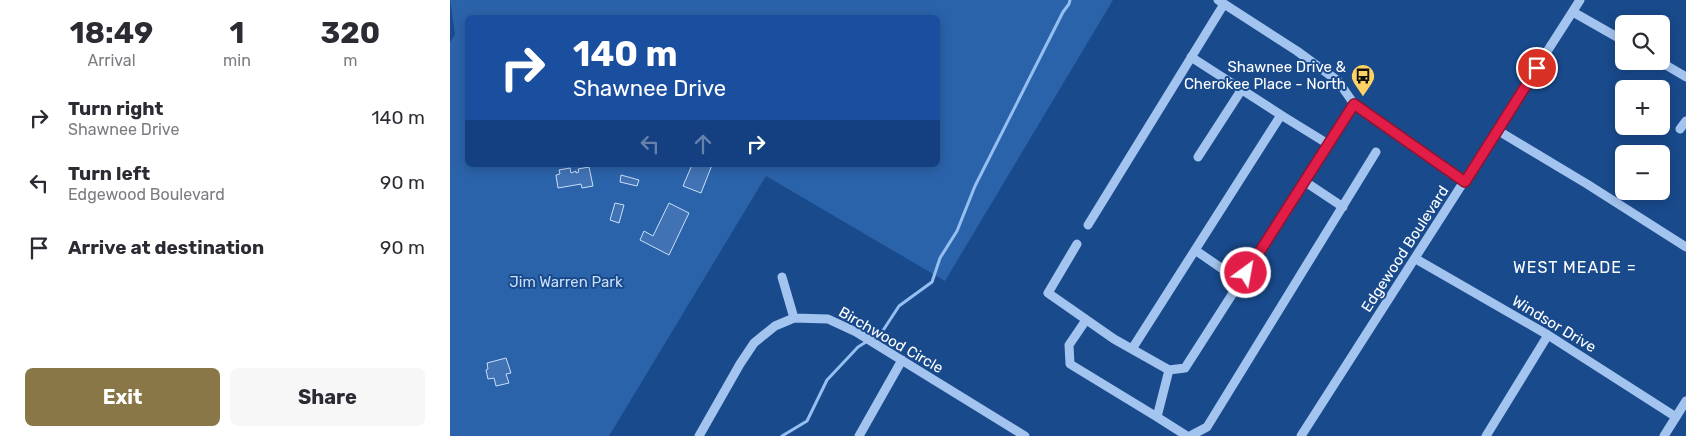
<!DOCTYPE html>
<html lang="en">
<head>
<meta charset="utf-8">
<style>
  :root { --surface:#fff; --page:#f7f7f7; --text:#2b2b33; --muted:#7c7c81; --accent:#8a7748 }
  body { margin:0; font-family:Rubik,sans-serif; background:var(--page); color:var(--text); height:100vh; display:flex; flex-direction:column; font-size:19px; white-space:nowrap }
  * { box-sizing:border-box; margin:0 }
  p { font-size:16px; color:var(--muted) }
  .icon { flex:none; width:28px; height:28px; fill:none; stroke:currentColor; stroke-width:2; stroke-linecap:round; stroke-linejoin:round }
  .map { position:relative; flex:1; overflow:hidden }
  .drawer { display:flex; flex-direction:column; background:var(--surface); width:450px }
  .drawer>* { flex:none }
  .hud { position:absolute; left:15px; top:15px; width:475px; height:152px; border-radius:8px; box-shadow:0 2px 12px #0003; background:#1a4fa0; color:#fff; overflow:hidden }
  .buttons { position:absolute; left:1165px; top:15px; display:grid; gap:10px }
  .buttons a { display:grid; place-items:center; width:55px; height:55px; border-radius:8px; background:var(--surface); box-shadow:0 2px 12px #0003; font-size:25px }
  .pin { position:absolute; display:grid; place-items:center; width:42px; height:42px; color:#fff; margin:-21px; border:2px solid #fff; border-radius:50%; box-shadow:0 1px 5px #0007 }
  .me { position:absolute; width:55px; margin:-28px; rotate:32deg; stroke-linejoin:round; filter:drop-shadow(0 0 4px #0008) }
  .turn { display:flex; align-items:center; gap:18px; height:105px; padding:0 25px; font-size:22px }
  .turn .icon { width:65px; height:65px; stroke-width:2.5 }
  .turn b { display:block; font-size:35px; line-height:42px }
  .lanes { display:flex; align-items:center; height:48px; padding:0 25px; background:#0003; justify-content:center; gap:25px; direction:ltr }
  .lanes .off { opacity:.35 }
  .eta { display:flex; justify-content:space-evenly; align-items:center; height:85px; text-align:center }
  .eta b { font-size:30px; font-weight:700; line-height:35px }
  .action { display:flex; gap:10px; margin-top:auto; padding:10px 25px }
  .action a { flex:1; height:58px; border-radius:8px; background:var(--accent); color:#fff; font-size:20px; font-weight:700; line-height:58px; text-align:center }
  .action a+a { background:var(--page); color:var(--text) }
  ul { padding:0; list-style:none }
  li { display:flex; align-items:center; gap:15px; height:65px; padding:0 25px }
  li div { flex:1 }
  li b { display:block; font-size:19px }
  li em { font-style:normal }
  main { display:flex; flex:1; min-height:0 }
  .map>svg:first-child { display:block }
</style>
</head>
<body>
<main>
<section class="drawer">
<div class="eta">
<div><b>18:49</b><p>Arrival</p></div>
<div><b>1</b><p>min</p></div>
<div><b>320</b><p>m</p></div>
</div>
<ul>
<li><svg class="icon" aria-label="right" viewBox="0 0 24 24"><path d="M7 20v-9h11M14 6l5 5-5 5"/></svg><div><b>Turn right</b><p>Shawnee Drive</p></div><em>140 m</em></li>
<li><svg class="icon" aria-label="left" viewBox="0 0 24 24"><path d="M17 20v-9H6M10 6l-5 5 5 5"/></svg><div><b>Turn left</b><p>Edgewood Boulevard</p></div><em>90 m</em></li>
<li><svg class="icon" aria-label="arrive" viewBox="0 0 24 24"><path d="M6 21V4h12l-3 4 3 4H6"/></svg><div><b>Arrive at destination</b></div><em>90 m</em></li>
</ul>
<div class="action"><a>Exit</a><a>Share</a></div>
</section>
<div class="map">
<svg width="1236" height="436" viewBox="0 0 1236 436">
  <rect width="100%" height="100%" fill="#194a8c"/>
  <path fill="#2b63aa" fill-rule="evenodd" d="M0,0H663L495,281L316,176L159,436H0V43L5,34ZM18,18H488V165H18Z"/>
  <g fill="none" stroke-linecap="round" stroke-linejoin="round">
    <path stroke="#96bff1" stroke-width="3" d="M332,436L357,421L377,380L408,347L432,332L449,306L482,282L490,258L507,231L525,186L613,12L619,4L620,0"/>
  </g>
  <path fill="#4173b4" stroke="#c9dffa" d="M242,165H262L251,193L233,186Z
    M139,167L143,186L132,188L131,184L108,188L106,175L110,174L109,170L120,168L121,173L126,171V173L129,172L128,169Z
    M171,175L189,180L187,186L170,182Z
    M165,203L174,205L169,223L160,220Z
    M219,203L239,213L219,255L190,240L194,231L203,236Z
    M56,358L61,373L56,374L59,383L46,386L44,378L38,379L36,370L38,369L37,363Z"/>
  <g fill="none" stroke-linecap="round" stroke-linejoin="round">
    <path stroke="#a3c4ee" stroke-width="9" d="M768,0L847,51L888,81L904,104L1015,182
      M1123,12L1174,41
      M741,57L831,115
      M1209,61L1236,77
      M1230,129L1236,121
      M1047,130L1137,184L1236,247
      M748,157L792,89
      M854,181L893,207
      M638,225L774,4
      M627,244L598,293L664,339L719,370L735,368L904,104
      M745,250L790,281
      M966,259L1098,335L1226,417
      M332,277L344,318
      M636,320L619,345L620,364L707,417
      M682,349L831,115L878,144
      M719,370L707,417L737,436
      M249,436L290,364L304,343L325,326L344,318L378,319L406,332L575,436
      M409,436L452,360
      M740,436L757,427L926,152
      M851,436L1130,0
      M1036,436L1098,335
      M1214,436L1236,401"/>
  </g>
  <g fill="none" stroke-linecap="round" stroke-linejoin="round">
    <g stroke="#92132f" stroke-width="12">
      <path id="route" d="M796,273L904,104L1015,182L1087,68"/>
    </g>
    <use href="#route" stroke="#e11d48" stroke-width="9"/>
  </g>
  <defs>
    <g id="bus-pin" transform="scale(1.25)"><path d="M0 17L-7.5 6A9.5 9.5 0 1 1 7.5 6Z" fill="#ffd361" stroke="#194a8c"/><path d="M-5-6H5V4H4V6H2V4H-2V6H-4V4H-5ZM-3.5-4V0h7V-4ZM-3.5 1.2v1.5H-2V1.2ZM2 1.2v1.5H3.5V1.2Z" fill="#111"/></g>
  </defs>
  <g fill-rule="evenodd">
    <use href="#bus-pin" x="913" y="76"/>
  </g>
  <g text-anchor="middle" stroke-width="4" stroke-linejoin="round" paint-order="stroke">
    <g font-size="15" fill="#fff" stroke="#194a8c" text-anchor="end">
      <text x="896" y="72">Shawnee Drive &amp;<tspan x="896" dy="17">Cherokee Place - North</tspan></text>
    </g>
    <g font-size="15" fill="#fff" stroke="#194a8c">
      <text transform="translate(955 249) rotate(-57)" y="5">Edgewood Boulevard</text>
      <text transform="translate(1104 324) rotate(31)" y="5">Windsor Drive</text>
      <text transform="translate(441 340) rotate(30)" y="5">Birchwood Circle</text>
    </g>
    <g font-size="15" fill="#c9dffa" stroke="#194a8c">
      <text x="116" y="287">Jim Warren Park</text>
    </g>
    <g font-size="16" letter-spacing="1" fill="#fff" stroke="#194a8c">
      <text x="1125" y="273">WEST MEADE =</text>
    </g>
  </g>
</svg>
<div class="buttons">
<a><svg class="icon" aria-label="search" viewBox="0 0 24 24"><circle cx="10" cy="10" r="6"/><path d="M15 15l6 6"/></svg></a>
<a>+</a>
<a>−</a>
</div>
<div class="pin" style="left:1087px;top:68px;background:#d93025"><svg class="icon" aria-label="arrive" viewBox="0 0 24 24"><path d="M6 21V4h12l-3 4 3 4H6"/></svg></div>
<svg class="me" style="left:796px;top:273px" viewBox="-20 -20 40 40"><circle r="17" fill="#e11d48" stroke="#fff" stroke-width="3"/><path d="M0-11L8 9 0 5-8 9z" fill="#fff"/></svg>
<div class="hud">
<div class="turn"><svg class="icon" aria-label="right" viewBox="0 0 24 24"><path d="M7 20v-9h11M14 6l5 5-5 5"/></svg><div><b>140 m</b>Shawnee Drive</div></div>
<div class="lanes"><svg class="icon off" aria-label="left" viewBox="0 0 24 24"><path d="M17 20v-9H6M10 6l-5 5 5 5"/></svg><svg class="icon off" aria-label="ahead" viewBox="0 0 24 24"><path d="M12 20V5M6 11l6-6 6 6"/></svg><svg class="icon" aria-label="right" viewBox="0 0 24 24"><path d="M7 20v-9h11M14 6l5 5-5 5"/></svg></div>
</div>
</div>
</main>
</body>
</html>
